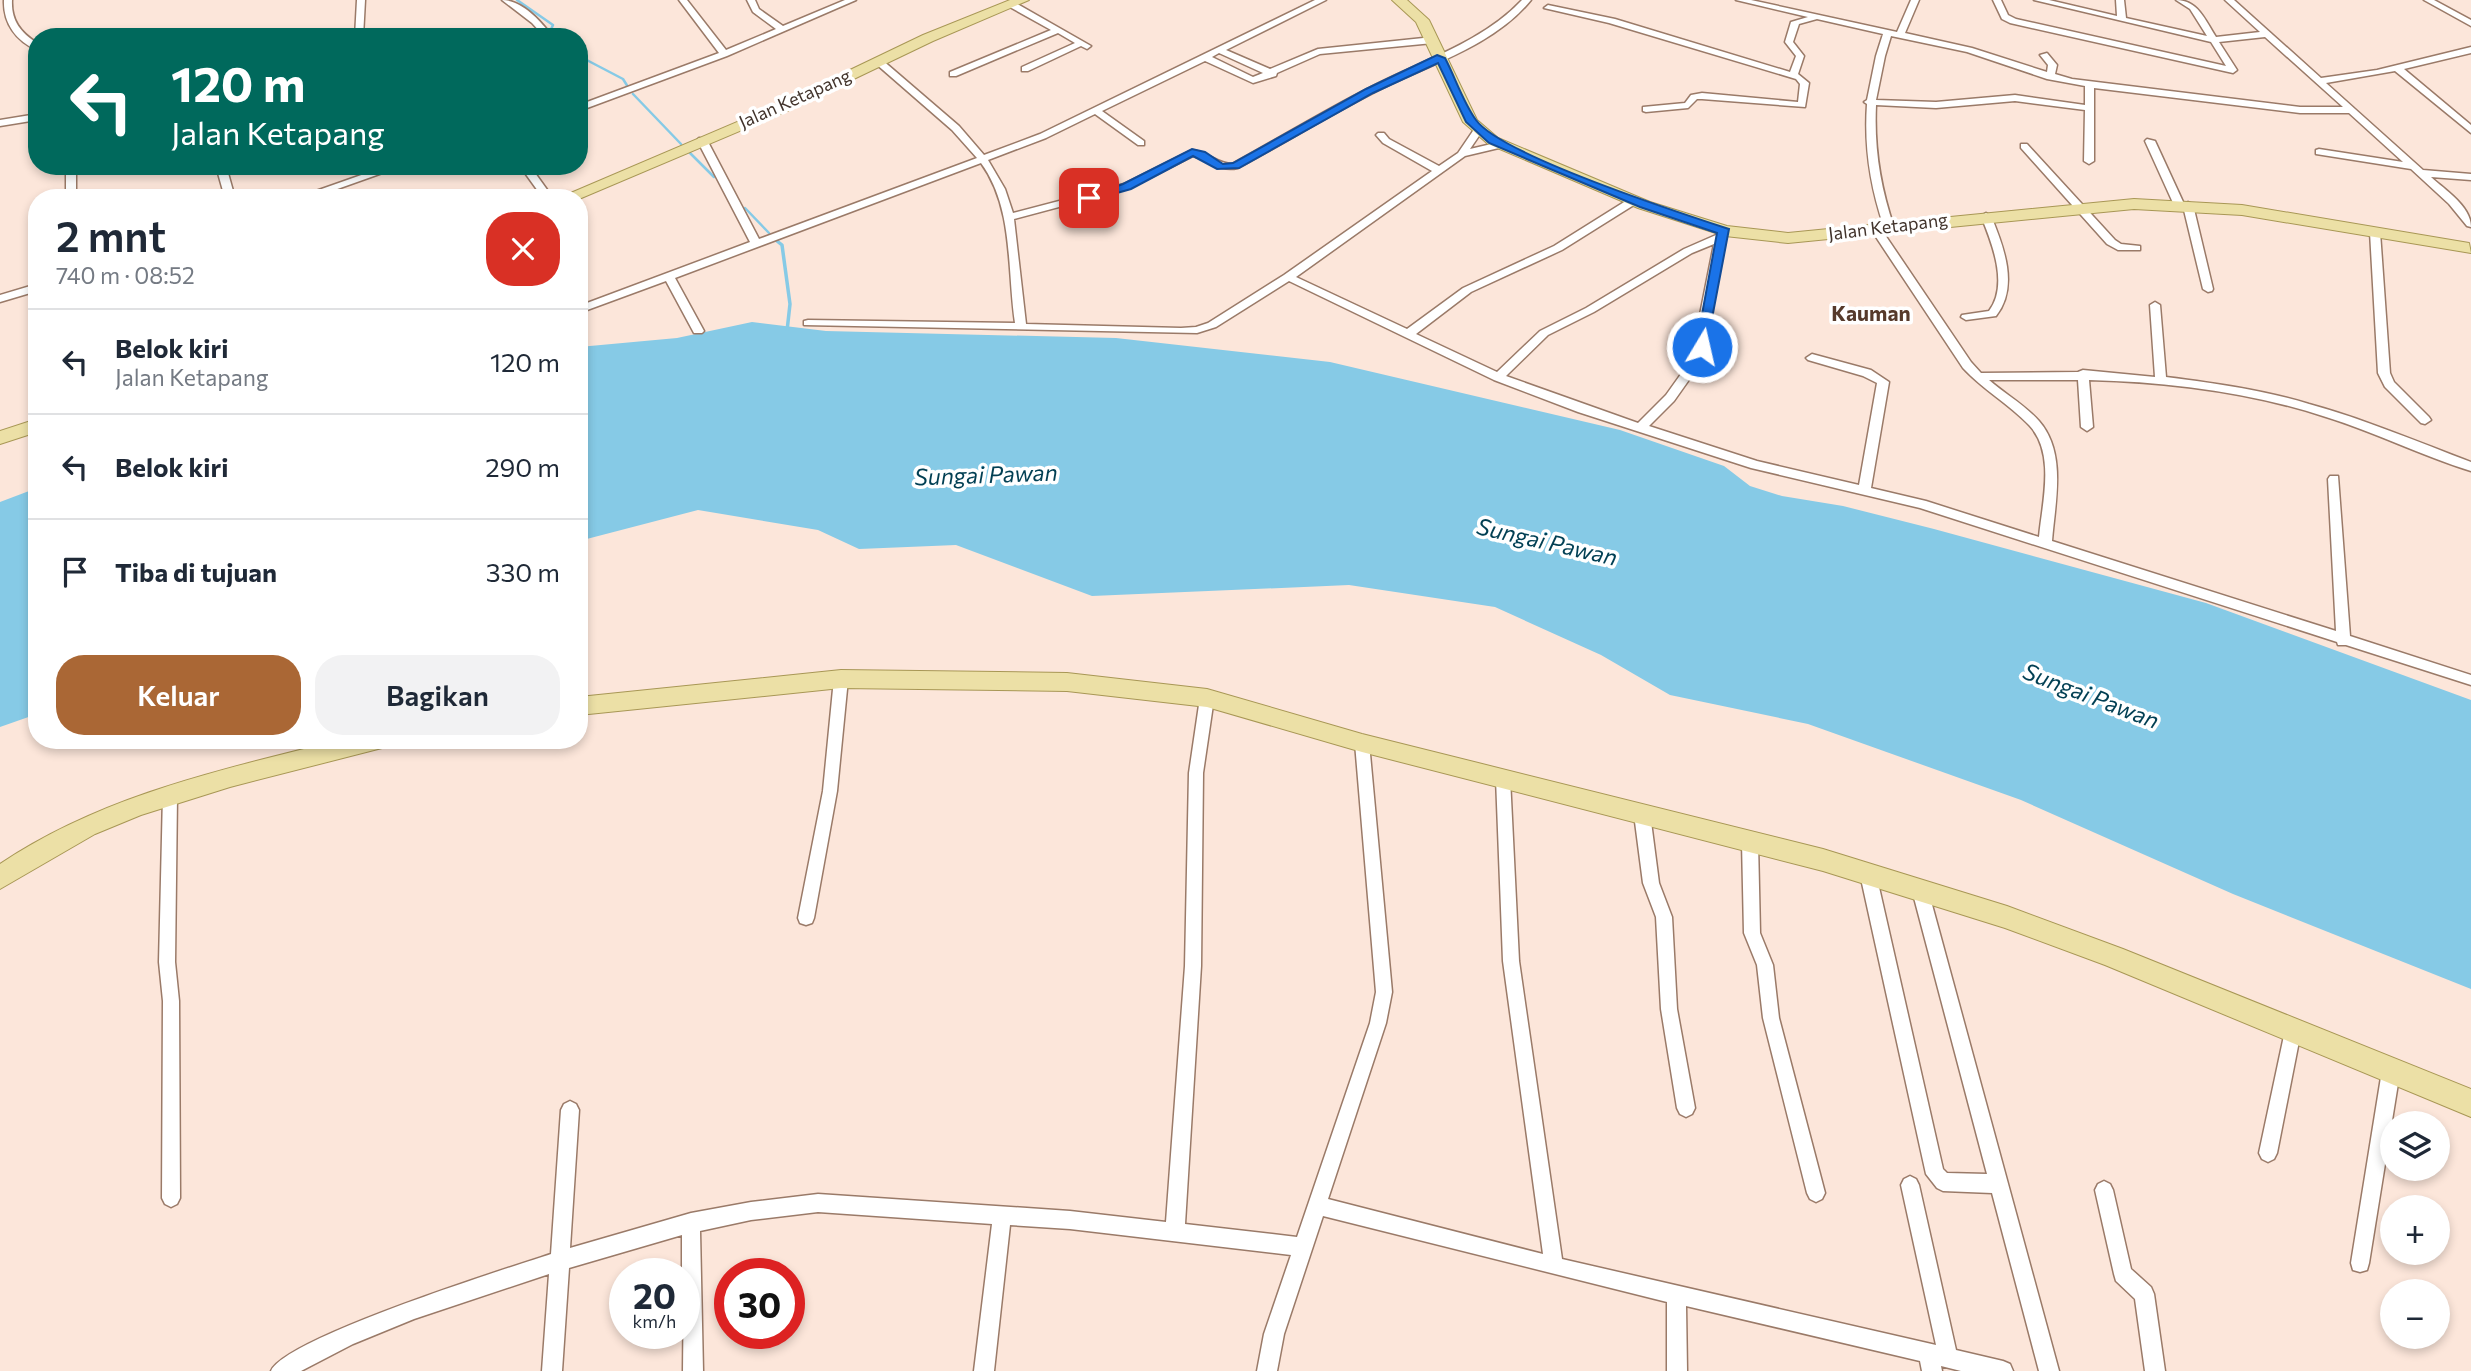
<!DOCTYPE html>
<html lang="id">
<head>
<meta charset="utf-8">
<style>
  :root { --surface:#fff; --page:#f2f2f3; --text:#1f2937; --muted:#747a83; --line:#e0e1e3; --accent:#aa6735 }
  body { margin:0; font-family:Commissioner,sans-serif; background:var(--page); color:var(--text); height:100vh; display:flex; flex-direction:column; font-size:26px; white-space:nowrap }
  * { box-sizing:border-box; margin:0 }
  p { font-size:23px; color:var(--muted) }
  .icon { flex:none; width:38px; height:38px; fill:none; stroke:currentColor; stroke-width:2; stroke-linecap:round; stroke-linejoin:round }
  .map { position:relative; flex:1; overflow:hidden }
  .details { position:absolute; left:28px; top:189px; width:560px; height:560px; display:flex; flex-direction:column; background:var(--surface); border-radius:28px; box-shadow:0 4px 10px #0003 }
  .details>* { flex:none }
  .hud { position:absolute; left:28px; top:28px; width:560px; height:147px; border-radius:28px; box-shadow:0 4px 10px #0003; background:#00695c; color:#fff; overflow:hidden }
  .controls { position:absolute; left:2380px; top:1111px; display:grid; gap:14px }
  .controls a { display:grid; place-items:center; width:70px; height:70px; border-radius:50%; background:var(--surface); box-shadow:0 4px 10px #0003; font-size:35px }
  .speed { position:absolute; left:609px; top:1258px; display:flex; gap:14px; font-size:35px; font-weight:700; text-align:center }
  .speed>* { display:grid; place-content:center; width:91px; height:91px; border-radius:50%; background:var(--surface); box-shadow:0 4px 10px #0003; line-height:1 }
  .speed small { font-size:18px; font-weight:400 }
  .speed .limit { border:10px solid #d22; background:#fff; color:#111 }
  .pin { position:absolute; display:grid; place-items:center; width:60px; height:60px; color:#fff; margin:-30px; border-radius:14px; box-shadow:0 4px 10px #0006 }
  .me { position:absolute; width:77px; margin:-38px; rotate:9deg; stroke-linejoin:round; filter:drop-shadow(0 0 5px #0008) }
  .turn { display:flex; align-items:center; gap:24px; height:147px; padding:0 28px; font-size:32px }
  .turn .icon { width:91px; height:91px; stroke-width:2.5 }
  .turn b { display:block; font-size:49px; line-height:60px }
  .round { display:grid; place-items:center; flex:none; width:74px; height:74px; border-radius:28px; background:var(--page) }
  .overview { display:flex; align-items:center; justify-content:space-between; height:119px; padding:0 28px }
  h1 { font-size:42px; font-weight:600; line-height:52px }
  .primary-button { display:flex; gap:14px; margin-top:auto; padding:14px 28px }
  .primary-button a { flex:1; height:80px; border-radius:28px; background:var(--accent); color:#fff; font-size:28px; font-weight:600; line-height:80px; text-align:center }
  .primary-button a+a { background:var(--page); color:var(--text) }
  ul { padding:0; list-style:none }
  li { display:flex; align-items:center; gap:21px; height:105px; padding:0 28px; border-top:2px solid var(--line) }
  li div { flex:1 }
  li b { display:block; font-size:26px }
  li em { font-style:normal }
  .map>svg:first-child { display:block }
</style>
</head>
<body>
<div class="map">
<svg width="2471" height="1371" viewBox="0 0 2471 1371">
  <rect width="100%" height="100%" fill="#fce6da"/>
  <path fill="#86cae6" d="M752,322L826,331L1116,338L1330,362L1620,430L1724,466L1750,486L1782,496L1843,506L1934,529L2206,603L2471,700V989L2233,894L2021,800L1808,724L1670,695L1601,655L1495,607L1349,585L1092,596L956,545L859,549L818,530L698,510L579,541V347L677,338Z
    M37,488V714L0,727V502Z"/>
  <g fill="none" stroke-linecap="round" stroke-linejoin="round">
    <path stroke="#86cae6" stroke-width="2.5" d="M517,0L553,25L549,34L552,37
      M579,56L623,79L628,87
      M633,94L681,144
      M688,151L714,177
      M745,208L769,233"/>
    <path stroke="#86cae6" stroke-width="3.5" d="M777,241L782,245L790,304L787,331"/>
    <g stroke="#9a7a68" stroke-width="3">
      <path id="minor" d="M4,0H12C11,20 20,32 37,43V50C16,41 3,23 4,0Z
        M357,0H365L363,37H355Z
        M502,0C520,0 538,18 549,32L548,34H542L532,23Z
        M679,0H687L726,50L776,29L753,12L747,0H755L759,9L783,26L845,0H856L727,56L579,111V105L719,53Z
        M1315,0H1326L1226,50L1270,69L1318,49L1433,37L1437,40L1433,43L1320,54L1277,73L1276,76L1253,83L1205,61L1102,111L1144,141V145H1138L1095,114L1046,138L988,160L1005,189L1013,213L1124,184L1192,150C1207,152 1218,164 1232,164C1278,139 1323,111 1369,88C1420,61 1482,43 1522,0H1531C1493,47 1427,65 1375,92C1328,116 1284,143 1238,168C1219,172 1211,161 1193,156L1130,188L1014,219L1026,324L1181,328L1196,327L1208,323L1284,275L1432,171L1383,143L1376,135L1378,133H1384L1389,139L1439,166L1458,153L1475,128L1478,127L1483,130L1470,149L1500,142L1503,143V147L1465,156L1296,277L1407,329L1463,288L1554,246L1629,199H1637V203L1562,250L1471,292L1416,334L1497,372L1540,331L1586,308L1684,249L1716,235L1720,230H1728L1729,232L1725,237L1703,360L1674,401L1649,426L1757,461L1859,485L1877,383L1863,376L1808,360L1806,358L1812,354L1871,370L1889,382L1871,488L1926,501L2039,537C2042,503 2056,453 2029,425C2009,404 1982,389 1963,368L1870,228L1879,226L1971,362L1981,373L2078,372L2083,370L2155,377L2150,305L2155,302L2160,305L2166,377C2214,383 2263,390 2309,404C2364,419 2418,442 2471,462V471C2422,456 2375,432 2326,417C2250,392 2169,382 2089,380L2093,427L2087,431L2081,427L2078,380H1989C2005,394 2025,405 2039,421C2067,453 2055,502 2052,541L2336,631L2328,479L2330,476H2338L2350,636L2471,675V685L2346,645H2338L2337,642L1920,508L1751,468L1578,412L1494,380L1289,281L1216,327L1197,333L804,325V321L808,320L1015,323C1007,270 1014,208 981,163L675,278L704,331L702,333H694L666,281L579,313V306L750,242L697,140L699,138L707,140L759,239L977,158L952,130L875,63V59H881L959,126L984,155L1040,134ZM1219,53L1263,73L1253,77L1212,57ZM1714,244L1691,360L1666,395L1638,423L1506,376L1548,335L1594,312L1692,253Z
        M1736,0H1751L1897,32L1911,0H1919L1905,33L1972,48L2047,72L2048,65L2040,55L2047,53L2057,65L2055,74L2072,79L2300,107H2343L2265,37L2219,42L2237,70L2233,73L2010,23L2002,19L1993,0H2001L2008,15L2016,19L2226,66L2211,42L2034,0H2049L2117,16L2116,0H2124L2126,18L2207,36L2190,9L2176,0C2198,0 2205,20 2216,37L2260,32L2225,0H2234L2321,78L2377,70L2471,47V53L2404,69L2471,125V133L2395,71L2326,83L2423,170L2471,174V180L2431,177C2445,190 2471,206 2471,227L2467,226L2449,204L2411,169L2316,154V150L2319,149L2403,162L2349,113H2300L2094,88V161L2089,164L2084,161L2085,110L2015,101L1936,108L1876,105C1874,148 1880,186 1894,227L1889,230L1884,227C1870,186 1864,147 1867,104L1864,102L1867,100L1876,56L1883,34L1817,19L1799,24L1793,42L1804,56L1798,74L1809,83L1805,107L1702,99H1697L1688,108L1646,112L1643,111V107L1685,103L1691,95L1702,93L1798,102L1800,84L1796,79L1609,23L1544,8L1548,5L1615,19L1790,72L1796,56L1785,42L1791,22L1808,17ZM1891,36L1967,52L2047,79L2085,86V105L2015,95L1936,102L1876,100L1885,56Z
        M2424,0H2434L2471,20V26Z
        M1008,2H1014L1091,46L1087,49L1081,46L1028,71H1022V67L1075,43L1058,33L956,76H950V72L1051,30L1008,6Z
        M37,114V120L0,126V120Z
        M2147,139L2155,141L2184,204L2188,202L2193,205L2213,289L2212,291L2208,292L2203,289L2183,206L2179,208L2174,205L2145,141Z
        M2021,144H2027L2115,240L2121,244L2140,246V250H2118L2107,244L2021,148Z
        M66,166H76V198H66Z
        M216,166H226L235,198H225Z
        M387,166H402L312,198H296Z
        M520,166H530L553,198H543Z
        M1986,213L1991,216C2004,247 2019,287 1996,316L1966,320L1961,317L1962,315L1989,311C2009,285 1992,243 1981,216Z
        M2375,229L2380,232L2390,373L2394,382L2429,417L2431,420L2425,424L2421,423L2385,387L2378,373L2370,232Z
        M37,284V291L0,302V295Z
        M841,674L846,675L848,679L837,791L814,918L812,923L806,925L800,923L798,918L823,791L834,679L836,675Z
        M1207,692L1212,694L1214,698L1203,773L1201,966L1185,1224L1297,1237L1370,1023L1376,992L1355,743L1357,739H1367L1369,743L1392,992L1386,1023L1328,1199L1543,1254L1503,961L1496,778L1498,774L1503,772L1508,774L1510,778L1519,961L1562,1259L1936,1345L1901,1185L1904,1179L1910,1176L1916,1179L1919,1185L1956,1350L2003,1361L2010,1364L2013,1371H1961L1941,1366L1942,1371H1922L1920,1361L1686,1306L1687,1371H1667V1302L1323,1216L1284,1334L1277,1371H1257L1264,1334L1291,1255L1070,1229L1010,1225L994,1371H974L992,1224L818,1212L751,1220L700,1231L703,1371H683L684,1274H682V1235L569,1268L562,1371H542L549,1274L414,1319L353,1344L301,1371H271C285,1338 508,1268 551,1254L561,1110L564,1104L570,1101L576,1104L579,1110L570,1248L691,1213L751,1202L818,1194L1070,1211L1166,1222L1185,966L1189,773L1200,698L1202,694Z
        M170,789L175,791L177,795L175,962L179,1001L180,1198L177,1204L171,1207L165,1204L162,1198L163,1001L159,962L163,795L165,791Z
        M1642,808L1647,810L1650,814L1659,883L1672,917L1677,1009L1695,1108L1692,1114L1686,1117L1680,1114L1677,1108L1661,1009L1656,917L1643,883L1634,814L1637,810Z
        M1750,836L1755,837L1758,842L1760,933L1773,965L1779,1018L1825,1193L1822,1199L1816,1202L1810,1199L1807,1193L1763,1018L1757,965L1744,933L1742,842L1745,837Z
        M1868,867L1874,869L1876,874L1943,1169L1947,1173L1987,1174L1912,890L1914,885L1920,883L1926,885L1928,890L2059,1371H2039L1992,1193L1943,1191L1937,1188L1926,1174L1860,874L1862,869Z
        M2293,1023L2299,1025L2301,1031L2277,1153L2274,1159L2268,1162L2262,1159L2259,1153L2285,1031L2287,1025Z
        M2391,1063L2397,1065L2400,1071L2369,1263L2367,1270L2360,1272L2353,1270L2351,1263L2382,1071L2385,1065Z
        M2104,1181L2110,1184L2113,1190L2131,1269L2151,1287L2154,1294L2165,1371H2145L2135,1299L2116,1281L2114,1274L2095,1190L2098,1184Z"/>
    </g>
    <g stroke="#a89755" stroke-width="2">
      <path id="primary" d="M1010,0H1029L933,41L787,111L579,199L559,198L777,105L923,35Z
        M1392,0H1407L1429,20L1477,120L1498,138L1650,202L1727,226L1788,233L2134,199L2242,205L2469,243L2471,253L2242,215L2134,209L1788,243L1725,236L1638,208L1488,144L1463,122L1416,22Z
        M37,419V432L0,444V431Z
        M841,670L1067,673L1207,689L1362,734L1823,849L2007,906L2123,949L2471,1089V1117L2105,965L2005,928L1823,871L1362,752L1207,707L1067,691L841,688L579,715V697Z
        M340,740H390L386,747L378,749L230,787L141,815L95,834L0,889V864C103,795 221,770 340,740Z"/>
    </g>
    <use href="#minor" fill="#fff" fill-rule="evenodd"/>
    <use href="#primary" fill="#ece0a6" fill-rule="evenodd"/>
  </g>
  <path fill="#1a73e8" stroke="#114b97" stroke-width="2" d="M1437,55L1445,58C1455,77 1463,102 1476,120C1501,155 1680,213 1729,229L1706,350L1696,347L1717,233L1640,207L1489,143L1466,122L1438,63L1373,93L1239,168L1217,169L1193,156L1131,189L1089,201L1084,198L1123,184L1192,149L1205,152L1223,164L1233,163L1366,89Z"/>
  <g text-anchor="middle" stroke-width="7" stroke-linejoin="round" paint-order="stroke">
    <g font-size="18" fill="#42342c" stroke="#fff">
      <text transform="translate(795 99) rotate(-24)" y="6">Jalan Ketapang</text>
      <text transform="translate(1888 227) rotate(-7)" y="6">Jalan Ketapang</text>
    </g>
    <g font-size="21" font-weight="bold" fill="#563a2b" stroke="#fff">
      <text x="1871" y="321">Kauman</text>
    </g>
    <g font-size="23" font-style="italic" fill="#013f53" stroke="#fff">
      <text transform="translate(986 475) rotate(-2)" y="8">Sungai Pawan</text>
      <text transform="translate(1547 542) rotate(13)" y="8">Sungai Pawan</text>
      <text transform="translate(2091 696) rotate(21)" y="8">Sungai Pawan</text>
    </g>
  </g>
</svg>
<div class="controls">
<a><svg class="icon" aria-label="layers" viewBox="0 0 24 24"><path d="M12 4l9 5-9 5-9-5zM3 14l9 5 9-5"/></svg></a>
<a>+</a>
<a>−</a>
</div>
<div class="speed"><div>20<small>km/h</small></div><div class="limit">30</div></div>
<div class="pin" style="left:1089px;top:198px;background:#d93025"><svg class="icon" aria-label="arrive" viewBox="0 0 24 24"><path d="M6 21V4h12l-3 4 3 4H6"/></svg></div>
<svg class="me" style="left:1702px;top:347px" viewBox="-20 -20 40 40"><circle r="17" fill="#1a73e8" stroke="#fff" stroke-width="3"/><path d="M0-11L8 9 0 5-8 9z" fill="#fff"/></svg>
<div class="hud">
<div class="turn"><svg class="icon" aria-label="left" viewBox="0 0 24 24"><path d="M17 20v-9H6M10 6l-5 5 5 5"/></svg><div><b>120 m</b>Jalan Ketapang</div></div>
</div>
<section class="details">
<div class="overview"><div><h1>2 mnt</h1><p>740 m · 08:52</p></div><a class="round" style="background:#d93025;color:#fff"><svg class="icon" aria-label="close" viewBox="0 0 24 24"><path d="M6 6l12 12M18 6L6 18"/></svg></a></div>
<ul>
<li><svg class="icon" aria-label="left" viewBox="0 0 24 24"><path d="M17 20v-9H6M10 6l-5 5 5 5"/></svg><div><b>Belok kiri</b><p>Jalan Ketapang</p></div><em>120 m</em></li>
<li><svg class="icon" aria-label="left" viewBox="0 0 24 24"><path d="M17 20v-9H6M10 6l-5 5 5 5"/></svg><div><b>Belok kiri</b></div><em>290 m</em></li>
<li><svg class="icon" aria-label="arrive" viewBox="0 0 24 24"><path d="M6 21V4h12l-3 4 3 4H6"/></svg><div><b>Tiba di tujuan</b></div><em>330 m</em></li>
</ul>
<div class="primary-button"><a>Keluar</a><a>Bagikan</a></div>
</section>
</div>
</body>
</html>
